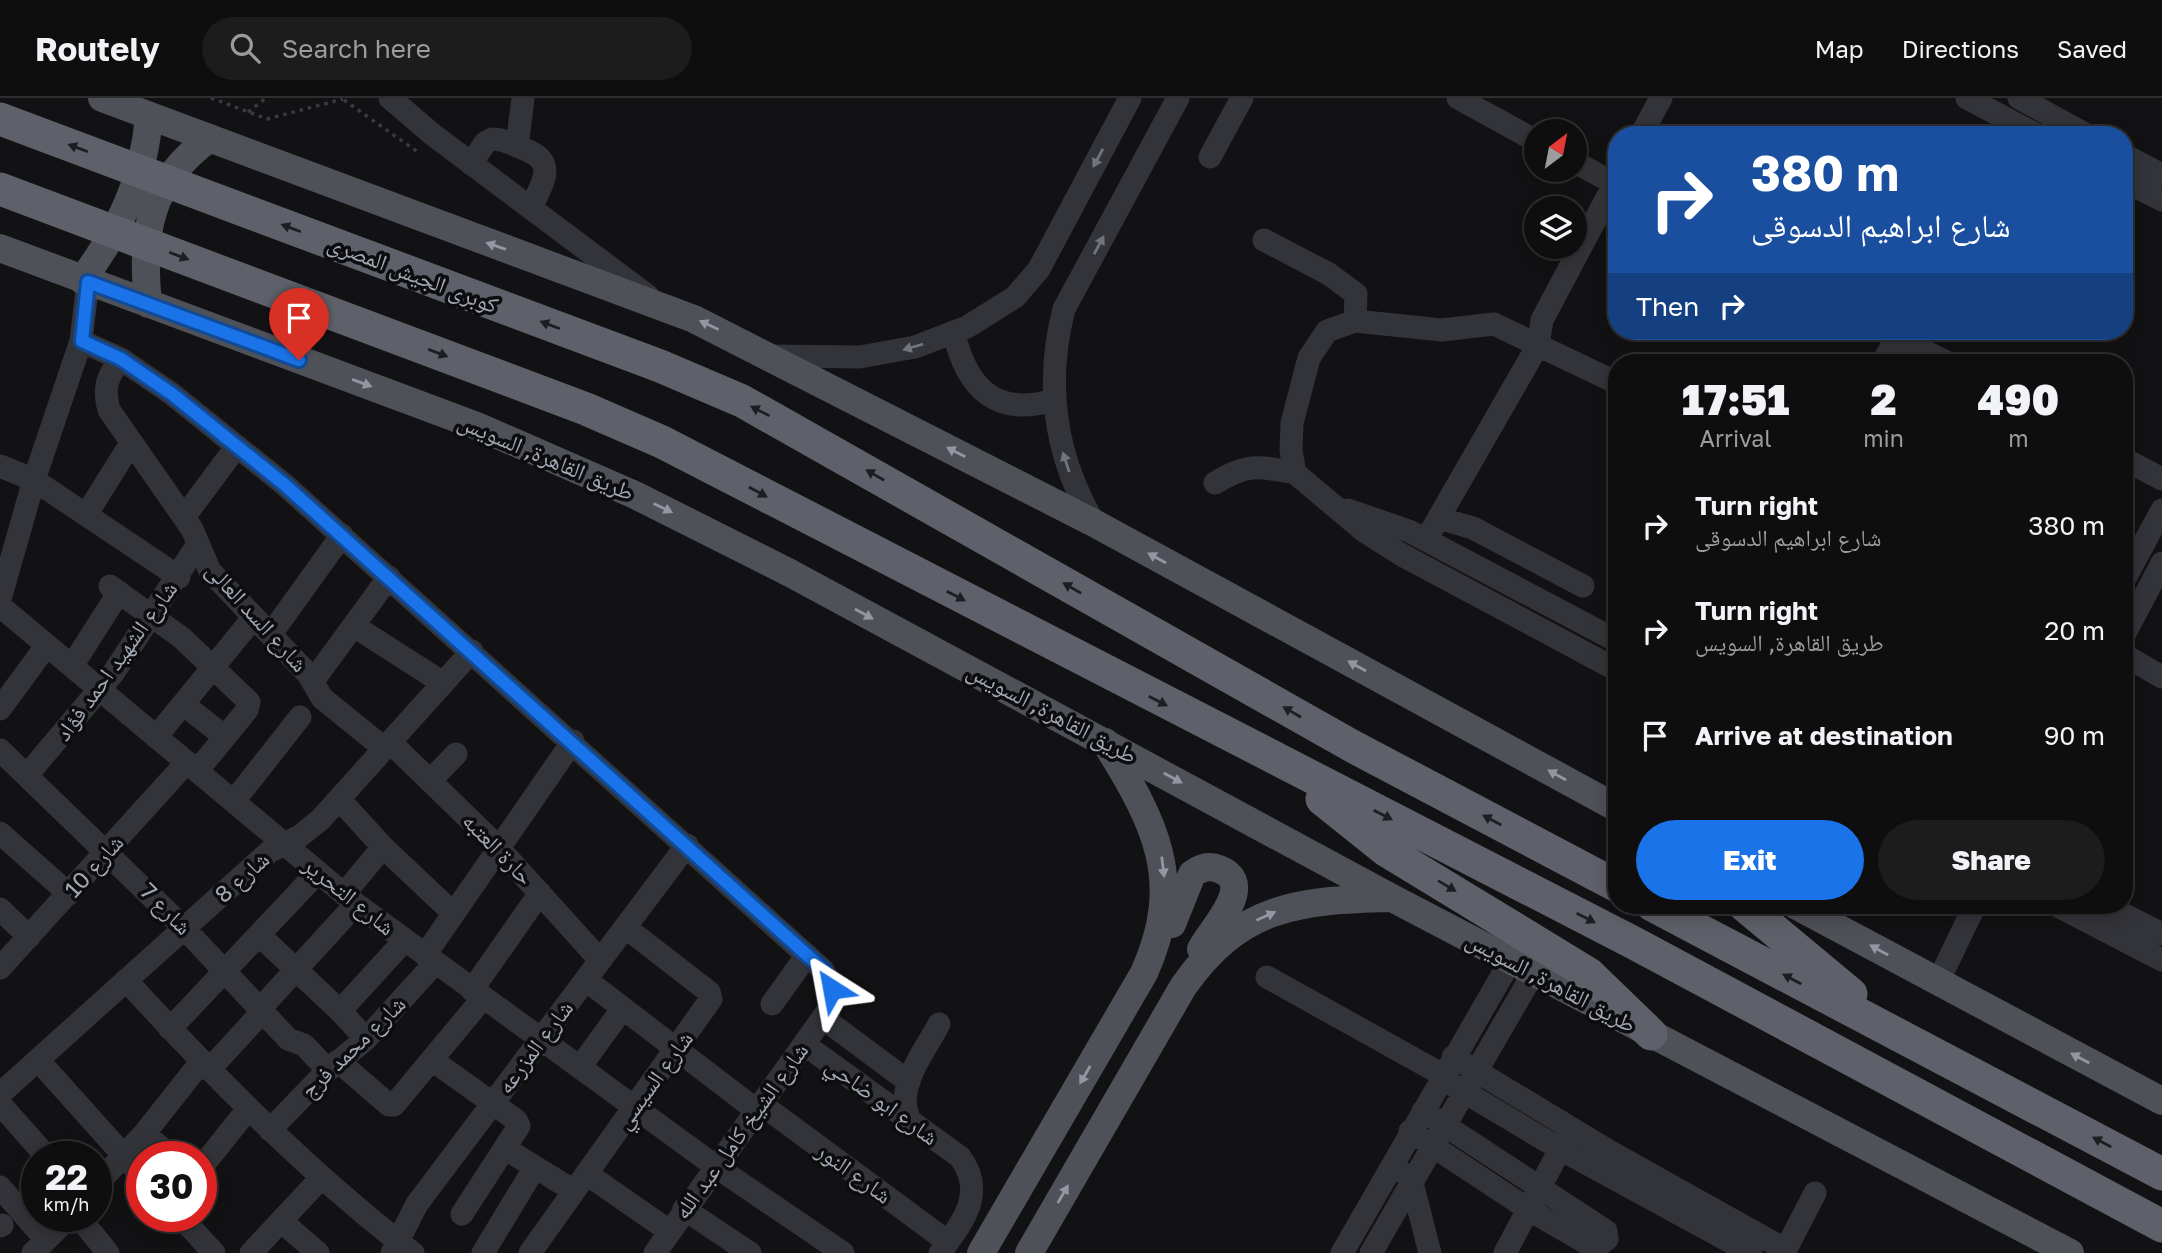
<!DOCTYPE html>
<html lang="en">
<head>
<meta charset="utf-8">
<style>
  :root { --surface:#0e0e0f; --page:#1c1c1d; --text:#f1f3f6; --muted:#9b9c9e; --line:#2e2e2f; --accent:#1a73e8 }
  body { margin:0; font-family:"Golos Text","Noto Naskh Arabic",sans-serif; background:var(--page); color:var(--text); height:100vh; display:flex; flex-direction:column; font-size:26px; white-space:nowrap }
  * { box-sizing:border-box; margin:0 }
  p { font-size:23px; color:var(--muted) }
  .icon { flex:none; width:38px; height:38px; fill:none; stroke:currentColor; stroke-width:2; stroke-linecap:round; stroke-linejoin:round }
  .map { position:relative; flex:1; overflow:hidden }
  .side { position:absolute; left:1608px; top:256px; width:525px; height:560px; display:flex; flex-direction:column; background:var(--surface); border-radius:28px; box-shadow:0 4px 18px #0003,0 0 0 2px var(--line) }
  .side>* { flex:none }
  .guide { position:absolute; left:1608px; top:28px; width:525px; height:214px; border-radius:28px; box-shadow:0 4px 18px #0003,0 0 0 2px var(--line); background:#1a4fa0; color:#fff; overflow:hidden }
  .needle { width:46px; rotate:32deg }
  .fabs { position:absolute; left:1524px; top:21px; display:grid; gap:14px }
  .fabs a { display:grid; place-items:center; width:63px; height:63px; border-radius:50%; background:var(--surface); box-shadow:0 4px 18px #0003,0 0 0 2px var(--line); font-size:35px }
  .speed { position:absolute; left:21px; top:1043px; display:flex; gap:14px; font-size:35px; font-weight:700; text-align:center }
  .speed>* { display:grid; place-content:center; width:91px; height:91px; border-radius:50%; background:var(--surface); box-shadow:0 4px 18px #0003,0 0 0 2px var(--line); line-height:1 }
  .speed small { font-size:18px; font-weight:400 }
  .speed .limit { border:10px solid #d22; background:#fff; color:#111 }
  .pin { position:absolute; display:grid; place-items:center; width:60px; height:60px; color:#fff; margin:-72px -30px; border-radius:50% 50% 50% 0; rotate:-45deg; box-shadow:0 0 7px #0007 }
  .pin .icon { rotate:45deg }
  .me { position:absolute; width:77px; margin:-38px; rotate:326deg; stroke-linejoin:round; filter:drop-shadow(0 0 5px #0008) }
  .turn { display:flex; align-items:center; gap:24px; height:147px; padding:0 28px; font-size:32px }
  .turn .icon { width:91px; height:91px; stroke-width:2.5 }
  .turn b { display:block; font-size:49px; line-height:60px }
  .then { display:flex; align-items:center; height:66px; padding:0 28px; background:#0003; gap:14px; font-size:26px }
  .eta { display:flex; justify-content:space-evenly; align-items:center; height:119px; text-align:center }
  .eta b { font-size:42px; font-weight:800; line-height:49px }
  .primary-button { display:flex; gap:14px; margin-top:auto; padding:14px 28px }
  .primary-button a { flex:1; height:80px; border-radius:42px; background:var(--accent); color:#fff; font-size:28px; font-weight:800; line-height:80px; text-align:center }
  .primary-button a+a { background:var(--page); color:var(--text) }
  ul { padding:0; list-style:none }
  li { display:flex; align-items:center; gap:21px; height:105px; padding:0 28px }
  li div { flex:1 }
  li b { display:block; font-size:26px }
  li em { font-style:normal }
  header { display:flex; align-items:center; gap:42px; box-sizing:border-box; height:98px; padding:0 35px; background:var(--surface); border-bottom:2px solid var(--line) }
  header strong { font-size:33px }
  nav { display:flex; gap:38px; margin-inline-start:auto; font-size:24px }
  .search { width:490px; height:63px; background:var(--page); display:flex; align-items:center; gap:18px; box-sizing:border-box; padding:0 24px; border-radius:38px; color:var(--muted); font-size:26px }
  .map>svg:first-child { display:block }
</style>
</head>
<body>
<header>
<strong>Routely</strong>
<div class="search"><svg class="icon" aria-label="search" viewBox="0 0 24 24"><circle cx="10" cy="10" r="6"/><path d="M15 15l6 6"/></svg>Search here</div>
<nav><a>Map</a><a>Directions</a><a>Saved</a></nav>
</header>
<div class="map">
<svg width="2162" height="1155" viewBox="0 0 2162 1155">
  <rect width="100%" height="100%" fill="#121214"/>
  <g fill="none" stroke-linecap="round" stroke-linejoin="round">
    <path stroke="#393b40" stroke-width="3.5" stroke-dasharray="3.5 5" stroke-linecap="butt" d="M211,0L267,21L343,1
      M344,2L415,52L417,49
      M248,14L266,0"/>
    <path stroke="#333439" stroke-width="23" d="M390,0L432,36L648,198
      M1458,0L1536,43
      M1967,0L2037,37
      M2019,0L2087,37
      M1641,37L1661,0
      M517,48L523,0
      M2124,57L2162,77
      M1210,59L1242,0
      M1575,64L1617,87
      M471,66L485,45L492,41C503,41 514,46 524,51C559,64 542,85 531,110
      M2124,83L2162,102
      M1264,142L1329,176L1356,196L1355,223
      M1886,233L1946,264
      M954,235C966,288 995,320 1053,302
      M81,243L121,261L172,296L285,387L823,872C832,885 833,896 829,911L655,1155
      M769,258L860,259L915,249L967,229L1015,199L1039,171L1130,0
      M121,261C107,278 103,290 109,312L192,431L210,473L308,576L322,600L385,651
      M1883,264L1900,233
      M1617,285L1494,226L1442,232L1355,223L1327,233L1309,260L1292,325L1291,353L1295,375L1364,433L1402,457L1617,572
      M2124,361L2162,381
      M0,368L34,382L179,479
      M1215,385C1247,365 1258,368 1295,375
      M1348,412L1409,433L1617,543
      M86,417L131,345
      M184,419L237,348
      M1439,420L1473,430L1583,488
      M1094,425C1055,358 1044,288 1064,211L1178,0
      M1426,442L1538,247L1542,222L1617,81
      M2124,482L2162,412
      M110,488L182,540L249,604L247,612L197,673
      M0,501L34,382L81,243L88,184
      M0,508L356,806L715,1068L843,1155
      M354,528L443,585
      M271,536L342,437
      M2124,537L2162,465
      M2124,557L2162,579
      M72,568L119,494
      M313,583L389,479
      M183,606L225,639
      M0,611L47,547
      M156,639L254,519
      M391,645L495,746L600,862
      M0,652L184,830L288,941L304,947L328,972
      M28,676L114,574L198,446
      M430,683L456,656
      M340,702L383,749L453,815
      M234,703L300,619
      M0,735L69,796
      M344,796L383,749
      M2056,807L2162,862
      M2105,807L2162,836
      M0,811L29,839
      M259,837L340,913L366,941
      M425,857L573,643
      M0,870L187,664
      M1267,879L1443,977
      M126,882C215,980 308,1074 413,1155
      M586,882L756,1012
      M1938,884L1975,807
      M472,892L540,795
      M772,906L807,857
      M260,911L356,806
      M340,913L405,842
      M823,920L909,984
      M170,931L318,774
      M804,946L960,1059C987,1095 962,1125 940,1155
      M1453,959L1609,1053L1786,1152
      M38,962L142,1078
      M432,962L516,1022L519,1028L462,1116
      M338,963L389,1007H394L483,900
      M580,969L623,910
      M209,972L262,914
      M1441,980L1560,1051L1751,1155
      M0,996L269,754L300,738L320,722L472,553
      M0,1006L47,1059
      M761,1006L948,1144
      M911,1024C892,992 924,955 939,926
      M270,1032L328,972L366,941L435,865
      M1410,1033L1528,1111L1595,1150L1607,1141L1606,1133L1423,1013
      M144,1036L173,1059
      M506,1051L574,1093
      M201,1070L248,1011
      M587,1076L669,1133
      M1405,1076L1411,1081L1430,1155
      M96,1087L144,1036L201,964
      M0,1089L46,1142
      M684,1111L750,1155
      M78,1118L108,1155
      M180,1118L214,1155
      M281,1123L318,1155
      M0,1128L2,1127
      M33,1155L70,1118
      M251,1155L322,1079
      M392,1155L417,1106L687,747
      M483,1155L535,1069
      M530,1155L711,901L709,894L625,829
      M1342,1155L1511,862
      M1371,1155L1534,874
      M1505,1155L1566,1040
      M1784,1155L1815,1095"/>
    <path stroke="#4f5158" stroke-width="28" d="M102,0L694,221L1094,425L1617,710
      M0,150L477,328L635,397L790,475L1392,800L2070,1155
      M82,182C120,131 144,82 149,18
      M148,206C141,135 148,85 210,40
      M1795,807L2162,1003
      M1172,826L1192,776C1200,770 1209,767 1219,771C1258,786 1211,831 1201,851
      M981,1155L1144,875C1186,782 1155,724 1105,644
      M1029,1155L1183,889C1240,807 1299,802 1392,800"/>
    <path stroke="#5f616a" stroke-width="33" d="M0,21L660,268L742,303L1352,648L1617,788
      M0,91L586,311L662,344L1634,845L2162,1128
      M1322,701L1387,753L1589,876L1651,936
      M1652,807L2162,1076
      M1744,807L1851,896"/>
  </g>
  <defs><path id="oneway-solid" d="M-6-.8H1V-3.2L6.5 0L1 3.2V.8H-6Z" transform="scale(1.75)"/></defs>
  <g fill="#1d1e21">
    <use href="#oneway-solid" transform="translate(78 50) rotate(-159)"/>
    <use href="#oneway-solid" transform="translate(291 130) rotate(-159)"/>
    <use href="#oneway-solid" transform="translate(179 158) rotate(21)"/>
    <use href="#oneway-solid" transform="translate(550 227) rotate(-159)"/>
    <use href="#oneway-solid" transform="translate(438 255) rotate(21)"/>
    <use href="#oneway-solid" transform="translate(760 313) rotate(-153)"/>
    <use href="#oneway-solid" transform="translate(875 377) rotate(-150)"/>
    <use href="#oneway-solid" transform="translate(758 394) rotate(29)"/>
    <use href="#oneway-solid" transform="translate(1072 490) rotate(-150)"/>
    <use href="#oneway-solid" transform="translate(956 498) rotate(27)"/>
    <use href="#oneway-solid" transform="translate(1158 603) rotate(27)"/>
    <use href="#oneway-solid" transform="translate(1292 614) rotate(-150)"/>
    <use href="#oneway-solid" transform="translate(1383 717) rotate(27)"/>
    <use href="#oneway-solid" transform="translate(1492 722) rotate(-152)"/>
    <use href="#oneway-solid" transform="translate(1447 788) rotate(31)"/>
    <use href="#oneway-solid" transform="translate(1586 820) rotate(27)"/>
    <use href="#oneway-solid" transform="translate(1792 881) rotate(-152)"/>
    <use href="#oneway-solid" transform="translate(2102 1044) rotate(-152)"/>
  </g>
  <g fill="#71747d">
    <use href="#oneway-solid" transform="translate(1098 60) rotate(118)"/>
    <use href="#oneway-solid" transform="translate(1099 147) rotate(-62)"/>
    <use href="#oneway-solid" transform="translate(913 249) rotate(164)"/>
    <use href="#oneway-solid" transform="translate(1066 364) rotate(-108)"/>
  </g>
  <g fill="#9297a2">
    <use href="#oneway-solid" transform="translate(496 148) rotate(-161)"/>
    <use href="#oneway-solid" transform="translate(709 227) rotate(-155)"/>
    <use href="#oneway-solid" transform="translate(362 285) rotate(20)"/>
    <use href="#oneway-solid" transform="translate(956 354) rotate(-153)"/>
    <use href="#oneway-solid" transform="translate(663 410) rotate(26)"/>
    <use href="#oneway-solid" transform="translate(1157 460) rotate(-151)"/>
    <use href="#oneway-solid" transform="translate(864 516) rotate(29)"/>
    <use href="#oneway-solid" transform="translate(1357 568) rotate(-151)"/>
    <use href="#oneway-solid" transform="translate(1557 677) rotate(-151)"/>
    <use href="#oneway-solid" transform="translate(1173 680) rotate(29)"/>
    <use href="#oneway-solid" transform="translate(1163 769) rotate(83)"/>
    <use href="#oneway-solid" transform="translate(1266 818) rotate(-24)"/>
    <use href="#oneway-solid" transform="translate(1879 852) rotate(-151)"/>
    <use href="#oneway-solid" transform="translate(2080 960) rotate(-152)"/>
    <use href="#oneway-solid" transform="translate(1085 977) rotate(120)"/>
    <use href="#oneway-solid" transform="translate(1063 1096) rotate(-60)"/>
  </g>
  <g fill="none" stroke-linecap="round" stroke-linejoin="round">
    <g stroke="#114b97" stroke-width="18">
      <path id="route" d="M299,262L88,184L82,243L121,261L172,296L285,387L807,857L824,872L832,891"/>
    </g>
    <use href="#route" stroke="#1a73e8" stroke-width="12"/>
  </g>
  <g text-anchor="middle" stroke-width="7" stroke-linejoin="round" paint-order="stroke">
    <g font-size="23" fill="#a3a8b5" stroke="#0d0d0f">
      <text transform="translate(413 176) rotate(21)" y="8">كوبرى الجيش المصرى</text>
      <text transform="translate(546 359) rotate(23)" y="8">طريق القاهرة, السويس</text>
      <text transform="translate(257 519) rotate(48)" y="8">شارع السد العالى</text>
      <text transform="translate(116 563) rotate(-54)" y="8">شارع الشهيد احمد فؤاد</text>
      <text transform="translate(1052 615) rotate(28)" y="8">طريق القاهرة, السويس</text>
      <text transform="translate(498 751) rotate(46)" y="8">حارة العتبه</text>
      <text transform="translate(94 768) rotate(-48)" y="8">شارع 10</text>
      <text transform="translate(242 779) rotate(-42)" y="8">شارع 8</text>
      <text transform="translate(349 798) rotate(39)" y="8">شارع التحرير</text>
      <text transform="translate(166 811) rotate(45)" y="8">شارع 7</text>
      <text transform="translate(1551 884) rotate(28)" y="8">طريق القاهرة, السويس</text>
      <text transform="translate(353 949) rotate(-44)" y="8">شارع محمد فرج</text>
      <text transform="translate(535 949) rotate(-53)" y="8">شارع المزرعه</text>
      <text transform="translate(654 982) rotate(-54)" y="8">شارع السيسي</text>
      <text transform="translate(882 1003) rotate(36)" y="8">شارع ابو ضاحي</text>
      <text transform="translate(741 1033) rotate(-54)" y="8">شارع الشيخ كامل عبد الله</text>
      <text transform="translate(854 1075) rotate(36)" y="8">شارع النور</text>
    </g>
  </g>
</svg>
<div class="fabs">
<a><svg class="needle" viewBox="-14 -14 28 28"><path d="M0-13l5 13h-10z" fill="#e53935"/><path d="M0 13l5-13h-10z" fill="#9b9c9e"/></svg></a>
<a><svg class="icon" aria-label="layers" viewBox="0 0 24 24"><path d="M12 4l9 5-9 5-9-5zM3 14l9 5 9-5"/></svg></a>
</div>
<div class="speed"><div>22<small>km/h</small></div><div class="limit">30</div></div>
<div class="pin" style="left:299px;top:262px;background:#d93025"><svg class="icon" aria-label="arrive" viewBox="0 0 24 24"><path d="M6 21V4h12l-3 4 3 4H6"/></svg></div>
<svg class="me" style="left:832px;top:891px" viewBox="-20 -20 40 40"><path d="M0-17L14 15 0 8-14 15z" fill="#1a73e8" stroke="#fff" stroke-width="4"/></svg>
<div class="guide">
<div class="turn"><svg class="icon" aria-label="right" viewBox="0 0 24 24"><path d="M7 20v-9h11M14 6l5 5-5 5"/></svg><div><b>380 m</b>شارع ابراهيم الدسوقى</div></div>
<div class="then">Then<svg class="icon" aria-label="right" viewBox="0 0 24 24"><path d="M7 20v-9h11M14 6l5 5-5 5"/></svg></div>
</div>
<section class="side">
<div class="eta">
<div><b>17:51</b><p>Arrival</p></div>
<div><b>2</b><p>min</p></div>
<div><b>490</b><p>m</p></div>
</div>
<ul>
<li><svg class="icon" aria-label="right" viewBox="0 0 24 24"><path d="M7 20v-9h11M14 6l5 5-5 5"/></svg><div><b>Turn right</b><p>شارع ابراهيم الدسوقى</p></div><em>380 m</em></li>
<li><svg class="icon" aria-label="right" viewBox="0 0 24 24"><path d="M7 20v-9h11M14 6l5 5-5 5"/></svg><div><b>Turn right</b><p>طريق القاهرة, السويس</p></div><em>20 m</em></li>
<li><svg class="icon" aria-label="arrive" viewBox="0 0 24 24"><path d="M6 21V4h12l-3 4 3 4H6"/></svg><div><b>Arrive at destination</b></div><em>90 m</em></li>
</ul>
<div class="primary-button"><a>Exit</a><a>Share</a></div>
</section>
</div>
</body>
</html>
